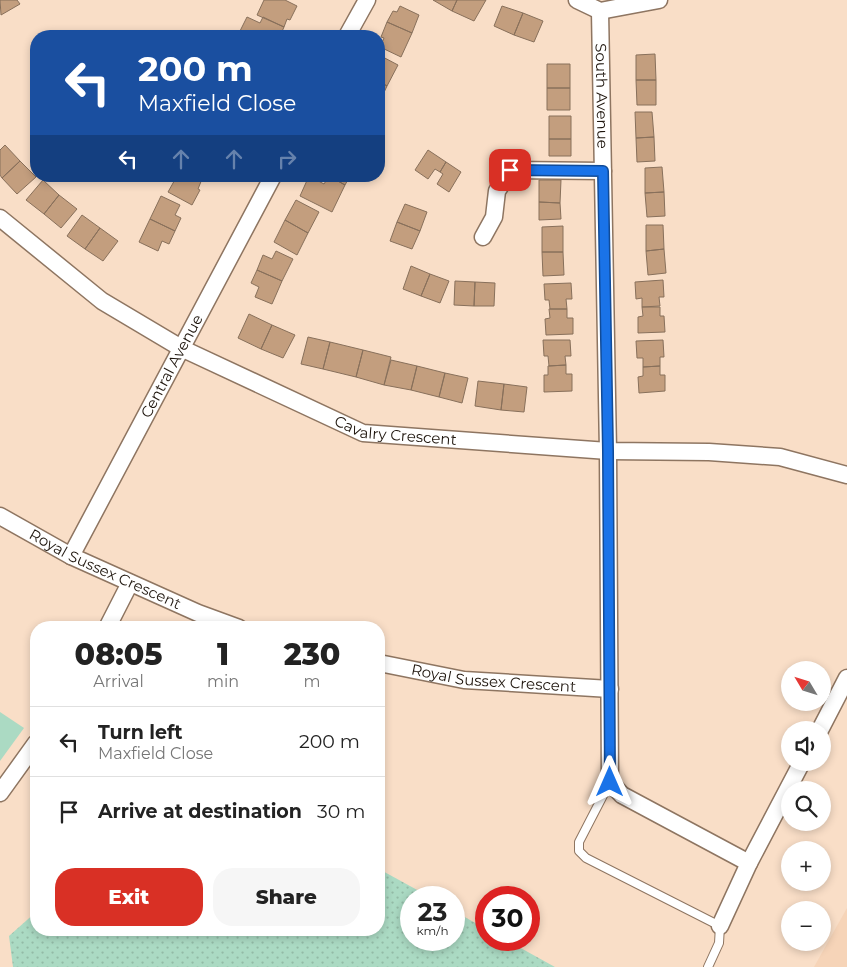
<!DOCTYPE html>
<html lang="en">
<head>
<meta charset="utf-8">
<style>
  :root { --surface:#fff; --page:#f6f6f6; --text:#222; --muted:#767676; --line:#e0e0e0; --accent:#d93025 }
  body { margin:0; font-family:Montserrat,sans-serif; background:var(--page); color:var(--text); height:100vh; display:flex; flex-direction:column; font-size:19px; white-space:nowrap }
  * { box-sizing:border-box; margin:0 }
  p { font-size:16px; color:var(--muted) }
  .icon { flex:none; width:28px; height:28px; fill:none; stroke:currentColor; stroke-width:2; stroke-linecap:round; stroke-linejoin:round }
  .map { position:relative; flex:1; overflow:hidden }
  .panel { position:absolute; left:30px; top:621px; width:355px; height:315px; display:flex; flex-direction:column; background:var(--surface); border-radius:20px; box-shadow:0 2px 8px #0003 }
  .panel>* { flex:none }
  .top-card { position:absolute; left:30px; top:30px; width:355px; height:152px; border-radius:20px; box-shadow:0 2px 8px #0003; background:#1a4fa0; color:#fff; overflow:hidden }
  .needle { width:32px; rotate:308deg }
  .buttons { position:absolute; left:781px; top:661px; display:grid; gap:10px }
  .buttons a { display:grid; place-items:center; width:50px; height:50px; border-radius:50%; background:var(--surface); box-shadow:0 2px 8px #0003; font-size:25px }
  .speed { position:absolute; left:400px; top:886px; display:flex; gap:10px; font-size:25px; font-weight:700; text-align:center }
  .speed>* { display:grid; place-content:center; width:65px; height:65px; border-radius:50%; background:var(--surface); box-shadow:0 2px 8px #0003; line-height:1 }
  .speed small { font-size:12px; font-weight:400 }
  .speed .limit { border:8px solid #d22; background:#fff; color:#111 }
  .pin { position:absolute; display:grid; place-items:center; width:42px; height:42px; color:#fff; margin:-21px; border-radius:10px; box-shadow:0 2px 8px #0006 }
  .me { position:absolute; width:55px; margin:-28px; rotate:0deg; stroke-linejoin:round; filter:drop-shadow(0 0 4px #0008) }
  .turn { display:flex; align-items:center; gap:18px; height:105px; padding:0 25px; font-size:22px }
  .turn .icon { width:65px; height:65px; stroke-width:2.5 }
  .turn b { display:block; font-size:35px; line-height:42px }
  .lanes { display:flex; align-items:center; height:48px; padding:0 25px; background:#0003; justify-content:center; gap:25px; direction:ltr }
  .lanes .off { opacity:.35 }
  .eta { display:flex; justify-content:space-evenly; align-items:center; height:85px; text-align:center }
  .eta b { font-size:30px; font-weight:800; line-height:35px }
  .button { display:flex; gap:10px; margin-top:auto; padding:10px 25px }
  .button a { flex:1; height:58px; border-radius:20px; background:var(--accent); color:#fff; font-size:20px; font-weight:800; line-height:58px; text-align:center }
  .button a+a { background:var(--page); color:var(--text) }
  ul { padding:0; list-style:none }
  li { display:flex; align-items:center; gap:15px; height:70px; padding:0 25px; border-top:1px solid var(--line) }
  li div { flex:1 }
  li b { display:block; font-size:19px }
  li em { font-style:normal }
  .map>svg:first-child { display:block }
</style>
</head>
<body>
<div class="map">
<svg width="847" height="967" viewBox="0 0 847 967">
  <defs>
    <pattern id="garden-dots" width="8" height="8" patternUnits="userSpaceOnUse" patternTransform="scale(1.25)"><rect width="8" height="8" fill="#abdac3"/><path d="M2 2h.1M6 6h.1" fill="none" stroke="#93baa6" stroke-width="1.8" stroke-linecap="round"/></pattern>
  </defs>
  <rect width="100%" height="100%" fill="#f9dec7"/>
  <path fill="#f6d4b8" d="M847,908V967H814Z"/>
  <path fill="#abdac3" d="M0,712L24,728L0,761Z"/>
  <path fill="url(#garden-dots)" d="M379,869L430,897L411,898V940H454V911L486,929V940H506L555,967H13L9,936L36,912V930H173L178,934L181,930H379Z"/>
  <path fill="#c39e7e" stroke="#88705b" d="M0,0H17L20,4L1,15Z
    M264,0H285L297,6L290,20L287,19L284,27L257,15Z
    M433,0H457L452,11Z
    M457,0H486L474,21L452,11Z
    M400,6L419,15L412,33L387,22L393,11L397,12Z
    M502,6L523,13L514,35L494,26Z
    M523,13L543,21L534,42L514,35Z
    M247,17L260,23L263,17L284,27L280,36H250L240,31Z
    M387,22L412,33L401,57L380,47L384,38L381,37Z
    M655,54L656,80H636V55Z
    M379,55L398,65L387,86L379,81Z
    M547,64H570V88H547Z
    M636,80H656V105H637Z
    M379,81L387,86L379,103Z
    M547,88H570V110H547Z
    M635,112H652L654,137L636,138Z
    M549,116H571V139H549Z
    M654,137L655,161L637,162L636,138Z
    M549,139H571V156H549Z
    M5,145L20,161L2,178L0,175V150Z
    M428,150L446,162L440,172L435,169L428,179L415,170Z
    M20,161L36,177L17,194L2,178Z
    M446,162L461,172L449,192L437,184L443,174L440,172Z
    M662,167L664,192L645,193V168Z
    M177,176H197L202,179L198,189L200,190L192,205L168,192Z
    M309,176L324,184L329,176L345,185L332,212L300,196Z
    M329,176H350L345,185Z
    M43,180L59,195L44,214L26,200Z
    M539,180H561L560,203L539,202Z
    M664,192L665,216L647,217L645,193Z
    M59,195L77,209L61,228L44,214Z
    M161,196L180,205L175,215L181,218L175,231L150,219Z
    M296,200L319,212L308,233L285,220Z
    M539,202L560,203L561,219L539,220Z
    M405,204L427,212L420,231L397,222Z
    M82,215L100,228L85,249L67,236Z
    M150,219L175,231L169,244L162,241L158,251L139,242Z
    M285,220L308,233L297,255L274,242Z
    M397,222L420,231L412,249L390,241Z
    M646,225H663L664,249L646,251Z
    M563,226V252H542V227Z
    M100,228L118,241L103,261L85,249Z
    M664,249L666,273L648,275L646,251Z
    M276,251L293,259L282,281L257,270L263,255L272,259Z
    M542,252H563L564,275L543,276Z
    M411,266L430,274L421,296L403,289Z
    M257,270L282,281L272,304L255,297L259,287L251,283Z
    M430,274L449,281L440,303L421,296Z
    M663,280L664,297H659L660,306L642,307V298L636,299L635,282Z
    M455,281L475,282L474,306L454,305Z
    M475,282L495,283L494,306H474Z
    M571,283L572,299H566L567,309H550L549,300H545L544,284Z
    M642,307H660V316H664L665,332L638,333V317L643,316Z
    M549,309H567V318H573V334L546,335L545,319L550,318Z
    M249,314L272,325L261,349L238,338Z
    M272,325L295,335L283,358L261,349Z
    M308,337L330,342L323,369L301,364Z
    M543,340H570L571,356H565L566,365L549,366L548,356H544Z
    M663,340L664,357H660V366L643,367V358H637L636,341Z
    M330,342L363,350L356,377L323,369Z
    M363,350L391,357L384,385L356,377Z
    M391,360L417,366L411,390L384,385Z
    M566,365V374H572V391L544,392V375H548V366Z
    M417,366L445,373L439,397L411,390Z
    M660,366V375H665V391L639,393L638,377L643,376V367Z
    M445,373L468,378L462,403L439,397Z
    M478,381L504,384L501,410L475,406Z
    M504,384L527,387L524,412L501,410Z"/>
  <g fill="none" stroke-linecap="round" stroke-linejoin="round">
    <g stroke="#8e7561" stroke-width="10">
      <path id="service" d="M610,782L579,842V851L586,858L720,926L719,943L708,967"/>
    </g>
    <g stroke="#8e7561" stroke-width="19">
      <g id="minor">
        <path d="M577,0L600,11L659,0"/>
        <path id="s1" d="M600,11L608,451L610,782L622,795L749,863"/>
        <path d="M347,36L367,0"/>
        <path d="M511,170L603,171"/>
        <path id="s2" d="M0,218L102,301L181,348L363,433L608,451L709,452L780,457L847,475"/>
        <path d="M483,237L494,217L497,191L511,170"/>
        <path id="s3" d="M0,516L71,556L198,613L239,628"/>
        <path id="s4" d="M71,556L273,176"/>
        <path d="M107,628L130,583"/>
        <path id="s5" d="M379,663L464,680L610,689"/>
        <path d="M820,730L847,678"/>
        <path d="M0,793L36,743"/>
        <path d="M720,926L749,863L802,762"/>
      </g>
    </g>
    <use href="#service" stroke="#fff" stroke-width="8"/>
    <use href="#minor" stroke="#fff" stroke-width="16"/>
  </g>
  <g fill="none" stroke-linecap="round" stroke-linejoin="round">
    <g stroke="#114b97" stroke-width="12">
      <path id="route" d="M510,170L603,171L608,451L610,782"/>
    </g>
    <use href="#route" stroke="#1a73e8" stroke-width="9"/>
  </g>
  <g text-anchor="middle" stroke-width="4.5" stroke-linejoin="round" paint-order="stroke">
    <g font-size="15" fill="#1e150d" stroke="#f9dec7">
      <text dy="5" stroke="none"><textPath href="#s1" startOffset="85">South Avenue</textPath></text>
      <text dy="5" stroke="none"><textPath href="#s4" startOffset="215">Central Avenue</textPath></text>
      <text dy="5" stroke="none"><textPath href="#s2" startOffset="456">Cavalry Crescent</textPath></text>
      <text dy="5" stroke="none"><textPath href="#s3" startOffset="118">Royal Sussex Crescent</textPath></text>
      <text dy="5" stroke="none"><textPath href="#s5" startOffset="116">Royal Sussex Crescent</textPath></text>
    </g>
  </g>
</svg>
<div class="buttons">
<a><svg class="needle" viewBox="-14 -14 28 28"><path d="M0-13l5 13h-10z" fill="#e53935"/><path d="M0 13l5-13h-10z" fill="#767676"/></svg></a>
<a><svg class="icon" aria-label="sound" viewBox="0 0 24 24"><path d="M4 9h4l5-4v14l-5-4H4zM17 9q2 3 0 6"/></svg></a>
<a><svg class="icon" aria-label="search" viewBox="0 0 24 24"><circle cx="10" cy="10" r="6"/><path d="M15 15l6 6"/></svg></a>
<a>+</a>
<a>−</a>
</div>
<div class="speed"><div>23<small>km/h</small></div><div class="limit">30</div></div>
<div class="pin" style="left:510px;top:170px;background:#d93025"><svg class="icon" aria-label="arrive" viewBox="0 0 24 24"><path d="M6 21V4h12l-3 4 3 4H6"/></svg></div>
<svg class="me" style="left:610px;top:782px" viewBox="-20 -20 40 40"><path d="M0-17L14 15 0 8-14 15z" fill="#1a73e8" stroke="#fff" stroke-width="4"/></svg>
<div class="top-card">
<div class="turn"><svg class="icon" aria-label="left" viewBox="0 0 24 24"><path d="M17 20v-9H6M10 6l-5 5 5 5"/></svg><div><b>200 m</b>Maxfield Close</div></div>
<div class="lanes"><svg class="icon" aria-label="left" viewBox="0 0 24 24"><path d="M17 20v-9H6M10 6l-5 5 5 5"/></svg><svg class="icon off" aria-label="ahead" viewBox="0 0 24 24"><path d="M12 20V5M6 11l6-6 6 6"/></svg><svg class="icon off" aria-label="ahead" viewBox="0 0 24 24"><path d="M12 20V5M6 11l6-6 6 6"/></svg><svg class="icon off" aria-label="right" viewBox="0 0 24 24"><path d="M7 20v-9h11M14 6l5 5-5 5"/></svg></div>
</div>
<section class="panel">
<div class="eta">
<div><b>08:05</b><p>Arrival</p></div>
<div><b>1</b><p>min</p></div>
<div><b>230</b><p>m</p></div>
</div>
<ul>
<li><svg class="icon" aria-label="left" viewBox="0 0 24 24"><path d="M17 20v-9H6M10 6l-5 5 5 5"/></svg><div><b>Turn left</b><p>Maxfield Close</p></div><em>200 m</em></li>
<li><svg class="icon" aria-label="arrive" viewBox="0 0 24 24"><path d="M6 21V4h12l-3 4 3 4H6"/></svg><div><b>Arrive at destination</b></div><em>30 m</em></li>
</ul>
<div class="button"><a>Exit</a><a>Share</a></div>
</section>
</div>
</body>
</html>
